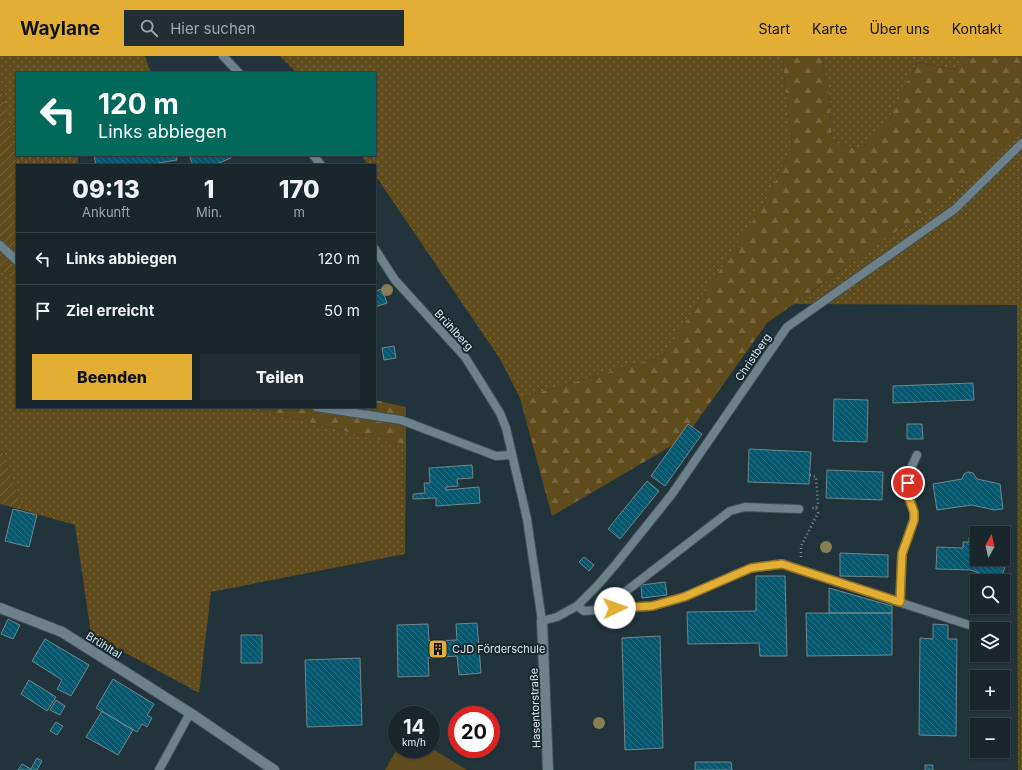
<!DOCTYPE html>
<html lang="de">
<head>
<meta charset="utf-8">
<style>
  :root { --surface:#19262c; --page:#222e34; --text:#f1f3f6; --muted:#9fa5a9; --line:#374348; --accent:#e2af34 }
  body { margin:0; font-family:Inter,sans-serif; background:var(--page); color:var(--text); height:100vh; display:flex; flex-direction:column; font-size:15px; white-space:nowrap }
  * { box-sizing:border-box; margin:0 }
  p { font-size:13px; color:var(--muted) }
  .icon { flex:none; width:22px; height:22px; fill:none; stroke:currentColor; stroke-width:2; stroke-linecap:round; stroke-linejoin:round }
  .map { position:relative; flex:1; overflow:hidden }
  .details { position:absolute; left:16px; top:108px; width:360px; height:244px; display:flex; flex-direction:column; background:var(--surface); border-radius:0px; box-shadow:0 1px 3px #0004,0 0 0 1px var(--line) }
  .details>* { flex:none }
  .top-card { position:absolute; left:16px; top:16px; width:360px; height:84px; border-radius:0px; box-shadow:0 1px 3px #0004,0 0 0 1px var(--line); background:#00695c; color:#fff; overflow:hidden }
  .needle { width:26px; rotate:8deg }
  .tools { position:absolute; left:970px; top:470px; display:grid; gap:8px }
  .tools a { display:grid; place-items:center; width:40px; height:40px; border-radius:0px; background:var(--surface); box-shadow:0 1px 3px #0004,0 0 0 1px var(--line); font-size:20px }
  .speed { position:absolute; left:388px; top:650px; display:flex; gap:8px; font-size:20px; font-weight:700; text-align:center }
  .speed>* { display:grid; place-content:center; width:52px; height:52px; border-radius:50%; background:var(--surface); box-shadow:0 1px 3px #0004,0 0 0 1px var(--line); line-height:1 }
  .speed small { font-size:10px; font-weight:400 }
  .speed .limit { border:6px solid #d22; background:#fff; color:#111 }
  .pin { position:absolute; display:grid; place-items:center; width:34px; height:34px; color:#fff; margin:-17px; border:2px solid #fff; border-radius:50%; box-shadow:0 1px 4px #0007 }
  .me { position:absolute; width:44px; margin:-22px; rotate:87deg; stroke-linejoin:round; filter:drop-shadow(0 0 3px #0008) }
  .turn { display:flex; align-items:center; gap:14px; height:84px; padding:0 16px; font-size:18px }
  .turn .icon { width:52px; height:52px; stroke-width:2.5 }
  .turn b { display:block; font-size:28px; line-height:34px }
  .eta { display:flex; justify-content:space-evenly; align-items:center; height:68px; text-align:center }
  .eta b { font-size:24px; font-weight:800; line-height:28px }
  .button { display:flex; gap:8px; margin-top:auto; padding:8px 16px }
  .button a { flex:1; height:46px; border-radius:0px; background:var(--accent); color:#111; font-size:16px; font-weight:800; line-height:46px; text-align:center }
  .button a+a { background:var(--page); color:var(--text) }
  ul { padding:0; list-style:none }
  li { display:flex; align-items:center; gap:12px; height:52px; padding:0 16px; border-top:1px solid var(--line) }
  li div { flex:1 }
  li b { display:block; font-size:15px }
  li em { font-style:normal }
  header { display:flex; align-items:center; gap:24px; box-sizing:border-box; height:56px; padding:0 20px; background:var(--accent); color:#111 }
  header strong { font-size:19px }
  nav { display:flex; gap:22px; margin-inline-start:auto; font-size:14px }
  .search { width:280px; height:36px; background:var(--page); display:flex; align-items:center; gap:10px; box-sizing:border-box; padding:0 14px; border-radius:0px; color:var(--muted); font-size:15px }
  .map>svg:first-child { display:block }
</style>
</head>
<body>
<header>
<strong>Waylane</strong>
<div class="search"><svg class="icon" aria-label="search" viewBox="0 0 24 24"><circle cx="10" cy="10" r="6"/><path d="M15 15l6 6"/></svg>Hier suchen</div>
<nav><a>Start</a><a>Karte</a><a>Über uns</a><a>Kontakt</a></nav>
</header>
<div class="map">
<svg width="1022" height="714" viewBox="0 0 1022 714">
  <defs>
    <pattern id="grass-dots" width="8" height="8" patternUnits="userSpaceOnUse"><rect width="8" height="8" fill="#604b1c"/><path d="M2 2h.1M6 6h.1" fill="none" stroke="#76653d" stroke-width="1.8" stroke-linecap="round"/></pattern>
    <pattern id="forest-firs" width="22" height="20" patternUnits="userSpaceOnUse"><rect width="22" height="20" fill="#604b1c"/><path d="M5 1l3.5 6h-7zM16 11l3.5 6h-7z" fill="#76653d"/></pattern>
    <pattern id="garden-furrows" width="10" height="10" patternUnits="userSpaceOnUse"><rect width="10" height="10" fill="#604b1c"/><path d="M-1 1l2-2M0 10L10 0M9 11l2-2" fill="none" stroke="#76653d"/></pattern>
    <pattern id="building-back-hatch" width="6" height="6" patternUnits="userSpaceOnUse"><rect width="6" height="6" fill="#04586f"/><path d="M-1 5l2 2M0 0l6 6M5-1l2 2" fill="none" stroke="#287084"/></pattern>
  </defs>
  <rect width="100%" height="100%" fill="#21333b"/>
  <path fill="url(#grass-dots)" d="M0,0H145L151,17H17V99H78V109H17V111L0,26Z
    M280,0H782L792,90L767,143L663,300L520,342L500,303L375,119V109H368L361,99H375V17H297Z
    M821,0H963L957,14L917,6L887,68L860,95L832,83L829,39Z
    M1022,73V714H1018L1017,249L794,248L963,128Z
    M0,213L17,226V351H245L406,390L405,498L211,536L199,637L91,578L75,469L23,454L0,388Z"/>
  <path fill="url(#forest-firs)" d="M782,0H821L829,39L832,83L860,95L887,68L917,6L956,14L963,0H1022V73L963,128L767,267L685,382L552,460L520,342L663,300L767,143L792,90Z
    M375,344L406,351V390L245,351H375Z"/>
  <path fill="url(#garden-furrows)" d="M0,26L17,111V226L0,213Z
    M0,388L23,454L0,448Z"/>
  <path fill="#604b1c" d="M431,692L467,714H385L397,693Z"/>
  <path fill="url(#building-back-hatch)" stroke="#70858d" d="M94,99H176L177,104L147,109H96Z
    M189,99H230L231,102L214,109H193Z
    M382,233L387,247L375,251V235Z
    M394,290L396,302L384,304L382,292Z
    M973,327L974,344L893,347V330Z
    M834,343L868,344L867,386L833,385Z
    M688,368L702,378L665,430L651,420Z
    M907,368H922L923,383H907Z
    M749,393L811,396L809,428L748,426Z
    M472,409L473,422L457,423L458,430L446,431V434L479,431L480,447L436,450V442L413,443V438L425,437L424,427H430L429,412Z
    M827,414L883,416L882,444L826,442Z
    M968,416L973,417L977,423L1000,428L1003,453L994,454L972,449L937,454L933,428L962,423L964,418Z
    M647,425L659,435L620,483L608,473Z
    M13,453L37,459L29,491L5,485Z
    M976,479L977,503H1003V500H1005V511L1000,525L971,514L936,513L937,491L963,492V486H969V481Z
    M840,497L888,499V521L840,520Z
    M584,501L594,509L589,515L579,506Z
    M756,520H785L787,600H760L759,587L688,588L687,556L756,555Z
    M665,526L667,539L642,542L641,529Z
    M829,532L892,550V557H829Z
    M806,557H892V599L807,600Z
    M8,563L20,569L13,583L1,578Z
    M477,567L481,617L459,619L457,600L428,602L429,620L398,621L397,569L428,568L429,585L457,584L456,568Z
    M933,568L948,569V583H957L956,680L919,679L920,582L933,583Z
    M241,579H262V607H241Z
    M660,580L663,692L625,694L622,582Z
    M45,583L89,609L71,640L57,633L62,624L32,605Z
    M360,602L362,669L307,671L305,604Z
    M113,623L154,648L147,659L152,662L147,671L142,668L137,676L96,652Z
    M29,624L56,641L47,655L21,638Z
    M56,644L65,650L60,659L50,654Z
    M102,655L133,674L118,699L86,681Z
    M56,666L63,670L57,679L50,675Z
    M37,702L42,705L37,714H18L22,708L31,713Z
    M695,706H731L732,714H695Z
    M925,709H933V714H925Z"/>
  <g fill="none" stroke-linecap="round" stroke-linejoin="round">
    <g stroke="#3f5055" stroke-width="10">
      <path id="lane" d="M223,0L239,17
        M313,99L321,109
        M0,189L17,205
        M375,193L395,224L465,301L500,357L506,372L527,463L542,565L557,561L577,550L597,530L616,508L672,438L787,271L955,153L1022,87
        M316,351L401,364L496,400L511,399
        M900,546L902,497L914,464V456L907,433L911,412L917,399
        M577,550L584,555L652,550L684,541L751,512L782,508L972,570
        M615,552L616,543L730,455L745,451L799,453
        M159,714L190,657"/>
    </g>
    <g stroke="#3f5055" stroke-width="12">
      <path id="street" d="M0,552L62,576L190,657L274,714
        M542,565L548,714"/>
    </g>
    <path stroke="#819096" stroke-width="2.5" stroke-dasharray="1 3" stroke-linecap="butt" d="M810,419L816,421L818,448L816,452
      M801,501V490L818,457L816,452H811"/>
    <use href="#lane" stroke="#6c8189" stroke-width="8"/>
    <use href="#street" stroke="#6c8189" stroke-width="10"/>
  </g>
  <g fill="#8a7d54">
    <circle cx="387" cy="234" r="6"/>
    <circle cx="826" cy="491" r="6"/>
    <circle cx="599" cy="667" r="6"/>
  </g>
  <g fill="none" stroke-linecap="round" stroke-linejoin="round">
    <g stroke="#937222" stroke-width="10">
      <path id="route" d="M615,552L652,550L684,541L751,512L782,508L900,546L902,498L914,464V456L907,437L908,427"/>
    </g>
    <use href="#route" stroke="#e2af34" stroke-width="7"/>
  </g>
  <defs>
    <g id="building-square" transform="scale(1)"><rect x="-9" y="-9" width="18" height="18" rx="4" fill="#e2af34" stroke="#172930"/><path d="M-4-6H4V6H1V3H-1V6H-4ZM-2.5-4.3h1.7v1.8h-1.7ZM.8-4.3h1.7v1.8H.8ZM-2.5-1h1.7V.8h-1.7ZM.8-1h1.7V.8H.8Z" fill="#111"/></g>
  </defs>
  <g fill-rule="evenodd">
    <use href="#building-square" x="438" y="593"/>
  </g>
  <g text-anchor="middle" stroke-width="4" stroke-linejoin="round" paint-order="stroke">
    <g font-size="11" fill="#dae5ea" stroke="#172930">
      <text transform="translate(454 274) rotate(47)" y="4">Brühlberg</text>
      <text transform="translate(753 301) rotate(-56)" y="4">Christberg</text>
      <text transform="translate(104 589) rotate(32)" y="4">Brühltal</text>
      <text transform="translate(535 652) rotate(-92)" y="4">Hasentorstraße</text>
    </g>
    <g font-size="11" fill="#dae5ea" stroke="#172930" text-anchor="start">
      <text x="452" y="597">CJD Förderschule</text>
    </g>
  </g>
</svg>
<div class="tools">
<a><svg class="needle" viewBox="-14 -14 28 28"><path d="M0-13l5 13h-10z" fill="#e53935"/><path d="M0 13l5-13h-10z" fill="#9fa5a9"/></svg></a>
<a><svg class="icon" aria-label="search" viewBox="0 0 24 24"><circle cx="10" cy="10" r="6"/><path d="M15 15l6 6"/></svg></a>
<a><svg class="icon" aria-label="layers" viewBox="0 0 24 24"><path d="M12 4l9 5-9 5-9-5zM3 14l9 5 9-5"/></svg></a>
<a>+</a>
<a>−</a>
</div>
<div class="speed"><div>14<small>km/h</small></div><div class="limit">20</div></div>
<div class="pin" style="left:908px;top:427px;background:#d93025"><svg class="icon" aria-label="arrive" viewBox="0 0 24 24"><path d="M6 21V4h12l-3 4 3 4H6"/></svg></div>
<svg class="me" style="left:615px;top:552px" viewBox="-20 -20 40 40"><circle r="19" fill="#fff"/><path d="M0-13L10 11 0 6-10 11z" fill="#e2af34"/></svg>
<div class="top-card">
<div class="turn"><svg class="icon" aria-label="left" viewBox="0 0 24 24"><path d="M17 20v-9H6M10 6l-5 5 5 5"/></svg><div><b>120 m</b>Links abbiegen</div></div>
</div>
<section class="details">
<div class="eta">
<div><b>09:13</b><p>Ankunft</p></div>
<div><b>1</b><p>Min.</p></div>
<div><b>170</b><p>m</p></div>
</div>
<ul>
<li><svg class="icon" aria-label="left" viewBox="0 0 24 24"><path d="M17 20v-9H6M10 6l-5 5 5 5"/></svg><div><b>Links abbiegen</b></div><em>120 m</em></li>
<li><svg class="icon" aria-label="arrive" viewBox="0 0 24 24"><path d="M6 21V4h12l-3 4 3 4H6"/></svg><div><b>Ziel erreicht</b></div><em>50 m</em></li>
</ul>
<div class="button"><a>Beenden</a><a>Teilen</a></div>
</section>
</div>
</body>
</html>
